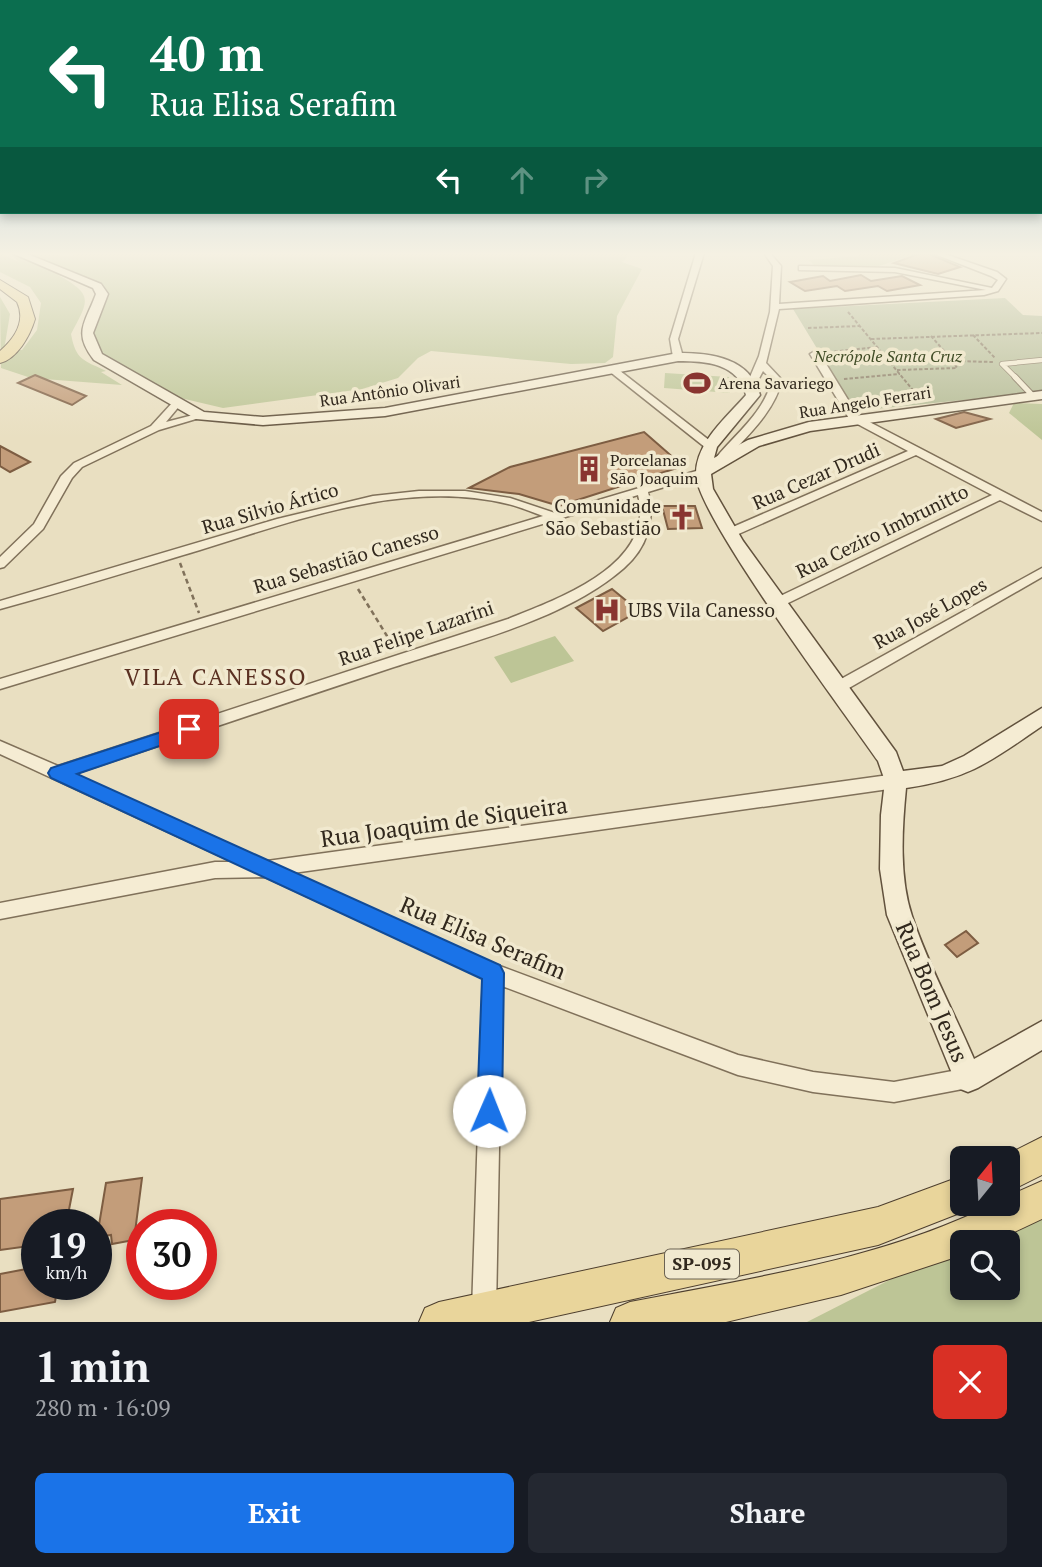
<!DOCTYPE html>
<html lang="en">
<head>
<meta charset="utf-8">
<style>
  :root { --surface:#171b24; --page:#242831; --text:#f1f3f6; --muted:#9ea1a6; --accent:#1a73e8 }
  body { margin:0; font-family:"PT Serif",serif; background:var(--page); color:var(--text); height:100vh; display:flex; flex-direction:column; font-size:26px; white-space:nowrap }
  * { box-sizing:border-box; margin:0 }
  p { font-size:23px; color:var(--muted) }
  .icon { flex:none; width:38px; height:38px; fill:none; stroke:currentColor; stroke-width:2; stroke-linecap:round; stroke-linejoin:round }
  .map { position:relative; height:1322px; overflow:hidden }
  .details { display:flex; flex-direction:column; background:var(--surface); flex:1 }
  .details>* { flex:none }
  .hud { position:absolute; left:0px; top:0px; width:1043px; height:214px; box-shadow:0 4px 10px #0003; background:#0b6e4f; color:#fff; overflow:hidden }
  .needle { width:46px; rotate:18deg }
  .tools { position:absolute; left:950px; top:1146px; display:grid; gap:14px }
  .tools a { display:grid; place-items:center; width:70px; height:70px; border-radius:10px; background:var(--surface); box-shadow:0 4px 10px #0003; font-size:35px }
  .speed { position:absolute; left:21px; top:1209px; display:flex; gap:14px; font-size:35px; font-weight:700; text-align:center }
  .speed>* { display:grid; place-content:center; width:91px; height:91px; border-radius:50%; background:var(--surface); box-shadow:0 4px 10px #0003; line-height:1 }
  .speed small { font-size:18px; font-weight:400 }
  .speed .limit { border:10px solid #d22; background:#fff; color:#111 }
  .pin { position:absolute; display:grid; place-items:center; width:60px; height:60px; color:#fff; margin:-30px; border-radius:14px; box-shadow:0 4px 10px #0006 }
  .me { position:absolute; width:77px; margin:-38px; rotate:1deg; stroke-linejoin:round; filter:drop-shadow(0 0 5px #0008) }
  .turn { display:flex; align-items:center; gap:24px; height:147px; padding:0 35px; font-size:32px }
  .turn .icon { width:91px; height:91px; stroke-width:2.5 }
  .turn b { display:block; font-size:49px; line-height:60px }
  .lanes { display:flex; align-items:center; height:66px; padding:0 35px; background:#0003; justify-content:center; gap:35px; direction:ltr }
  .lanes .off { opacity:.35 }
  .round { display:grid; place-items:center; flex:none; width:74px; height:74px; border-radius:10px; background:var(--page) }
  .overview { display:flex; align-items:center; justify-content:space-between; height:119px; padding:0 35px }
  h1 { font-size:42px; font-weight:700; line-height:52px }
  .cta { display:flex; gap:14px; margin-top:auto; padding:14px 35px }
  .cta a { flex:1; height:80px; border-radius:10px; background:var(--accent); color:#fff; font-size:28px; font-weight:700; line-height:80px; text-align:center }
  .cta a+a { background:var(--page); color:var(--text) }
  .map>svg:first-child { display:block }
</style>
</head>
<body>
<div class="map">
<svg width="1042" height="1322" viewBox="0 0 1042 1322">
  <rect width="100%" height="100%" fill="#e9dfc1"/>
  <path fill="#bdc596" d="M0,253L19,262L9,253L72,256L78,253H631L622,262L642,269L617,316L613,357L605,363L571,364L431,351L418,358L398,378L362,389L223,408L172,396L101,357L84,339L98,297L89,283L58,275C94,295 89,300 71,334C76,361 84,360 106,371L101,372L122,385L31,378L1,368L0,297L10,314L4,350H22L37,330L41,303L30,287L0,272Z
    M860,253H918L876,267L815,266L809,260L859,256Z
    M665,373L729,377L730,393L664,388Z
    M1014,403L1042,404V440L1009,413Z
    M555,636L574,661L511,683L494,657Z
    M1042,1203V1322H807L962,1243V1288H1008V1242H964Z"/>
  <path fill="#b4bb95" d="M1005,298L1023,315L1042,316V392L855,411L793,309Z"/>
  <path fill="#c39d7a" stroke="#7d5d42" stroke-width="2" d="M921,253H927L960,267L938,274L894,263Z
    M861,275L871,281L902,276L920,285L887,291L878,286L845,291L837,286L805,291L790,282L823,276L830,281Z
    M35,375L86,396L72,405L18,383Z
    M964,412L990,419L956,428L936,419Z
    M644,432L683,466L559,506L519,494L469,488L510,467Z
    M0,446L30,462L10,472L0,466Z
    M662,506H695L702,528L668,529Z
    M612,589L639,611L603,631L576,608Z
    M966,931L978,943L957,957L945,945Z
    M142,1178L134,1240L112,1244L111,1235L97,1237L106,1183Z
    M73,1189L66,1225H37V1245L0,1250V1199Z
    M37,1267V1284H58L55,1302L0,1312V1274Z"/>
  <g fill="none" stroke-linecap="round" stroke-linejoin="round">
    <g stroke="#80715a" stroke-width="6">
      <path id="lane-far1" d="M1017,379L1002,364L1042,360"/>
    </g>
    <g stroke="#80715a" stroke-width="7">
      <path id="lane" d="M1015,377L1033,396"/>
    </g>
    <g stroke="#80715a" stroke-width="3">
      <path id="street" d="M696,253H704L678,339L683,357L678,360L673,357L670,339Z
        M764,253H770L781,266L779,304L986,290L895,272L799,270V266H802L895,268L992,288L998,280L991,276L932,253H942L997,272L1006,279L998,291L984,295L779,309L766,363L782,380C774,413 746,437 724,461L720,462L715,459C735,434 764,413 772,380L763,371L755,386L747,384L759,356L770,312L773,266Z
        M815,351L820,354L858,416L1042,512V521L1000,500L784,605H774L772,602L774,599L992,495L916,455L734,536H726L724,533L726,530L908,451L850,420L810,354Z
        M609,367H615L714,444V448H706L609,371Z
        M176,401L181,404L166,422L201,413L206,416L159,430L82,467L72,478L43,529L4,567L0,568V557L34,524L61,476L74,463L151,426L173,402Z
        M703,469L708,472L707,474L648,492C656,521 646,549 624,568C563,621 466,643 391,668C285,703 180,739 74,774L267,861L896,774L902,776L904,781L902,786L896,788L293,873L497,965L738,1055L813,1072L894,1082L968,1068L975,1071L978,1078L975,1085L968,1088L894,1102L813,1092L738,1075L502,986L496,1311L493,1320L487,1322L475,1320L472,1311L483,978L265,877L215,878L0,919V903L215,862H233L0,754V741L58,766L508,619C557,599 656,565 638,495L0,689V679L543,516C532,512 520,507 508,504C405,479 297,520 200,550C133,570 67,591 0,609V601L277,519L373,496L419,491H465L510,498L555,513Z
        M1042,568V577L842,692H832L830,688L832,684Z"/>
    </g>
    <g stroke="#62523d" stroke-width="3">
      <path id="secondary" d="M12,253H25L101,284L108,294L93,333L102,354L204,412L263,417L385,408L678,353C712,353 750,358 760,395L717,447L714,458L748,440L809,422L1042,391V399L810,431L759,446L711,474L713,489L743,541L896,752L903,771L942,766L964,756L1042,708V726C991,761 969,779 906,788C902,829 899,877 912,916C928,965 954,1012 974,1059L1042,1021V1050L978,1088L968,1092L958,1088L887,915L880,869L881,815L885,781L878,761C847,716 695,513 696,474C696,442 727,417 746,395C738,363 706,361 678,361L385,416L263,425L196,419L94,360C72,332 86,322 96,294L93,288Z"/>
    </g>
    <g stroke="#4e3f2e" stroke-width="2">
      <path id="primary" d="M0,280L28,297L35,319C30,336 17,359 0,363V351C15,338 26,321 17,302L0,289Z
        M1042,1137V1175L1008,1192V1158H1000Z
        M962,1176V1204H976L975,1207L878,1245L529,1322H419L425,1308L439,1302L878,1207Z
        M1042,1181V1219L993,1242H962V1255L841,1295L726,1322H610L616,1308L630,1302C751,1278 881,1260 993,1204H1008V1196Z"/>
    </g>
    <path stroke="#80715a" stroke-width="2" stroke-dasharray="3.5 2" stroke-linecap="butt" d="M848,312L922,401
      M808,328L860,326
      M973,335L995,358
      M931,336L952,360
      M871,339L1042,333
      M829,352L878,347
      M897,370L957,368L953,361L993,362
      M844,379L900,374"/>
    <path stroke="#80715a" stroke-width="2.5" stroke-dasharray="5 3.5" stroke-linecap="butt" d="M180,563L199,613
      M358,589L395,649"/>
    <use href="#lane-far1" stroke="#f5ecd3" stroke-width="4.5"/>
    <use href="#lane" stroke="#f5ecd3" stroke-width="5"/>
    <use href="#street" fill="#f5ecd3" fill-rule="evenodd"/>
    <use href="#secondary" fill="#f5ecd3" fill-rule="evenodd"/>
    <use href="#primary" fill="#e9d59b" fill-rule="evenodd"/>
  </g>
  <linearGradient id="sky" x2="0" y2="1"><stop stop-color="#8cb7d4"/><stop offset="0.58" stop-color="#f5f1e3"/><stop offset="1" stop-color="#f5f1e3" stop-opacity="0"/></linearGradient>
  <rect width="1042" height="438" fill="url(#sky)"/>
  <path fill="#1a73e8" stroke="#114b97" stroke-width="2" d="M189,723L198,729L195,734L77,774L500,965L504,973L502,1111L498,1119L489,1123L481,1119L477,1111L482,979L51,778L48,773L51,768Z"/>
  <defs>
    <g id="stadium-bare" transform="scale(2.1)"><path d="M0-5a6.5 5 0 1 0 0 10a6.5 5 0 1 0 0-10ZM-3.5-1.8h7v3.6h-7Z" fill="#893530" stroke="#f1e9cf" stroke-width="2.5" paint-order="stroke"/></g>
    <g id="building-bare" transform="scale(2.1)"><path d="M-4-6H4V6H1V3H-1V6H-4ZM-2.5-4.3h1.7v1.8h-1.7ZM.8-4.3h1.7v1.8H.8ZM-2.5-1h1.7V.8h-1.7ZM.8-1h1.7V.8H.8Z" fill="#893530" stroke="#f1e9cf" stroke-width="2.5" paint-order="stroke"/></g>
    <g id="church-bare" transform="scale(2.1)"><path d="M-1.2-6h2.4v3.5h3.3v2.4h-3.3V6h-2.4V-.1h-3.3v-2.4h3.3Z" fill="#893530" stroke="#f1e9cf" stroke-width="2.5" paint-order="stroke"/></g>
    <g id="hospital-bare" transform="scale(2.1)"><path d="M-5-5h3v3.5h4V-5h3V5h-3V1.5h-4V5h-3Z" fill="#893530" stroke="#f1e9cf" stroke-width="2.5" paint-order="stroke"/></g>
  </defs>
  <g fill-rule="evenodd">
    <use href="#stadium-bare" x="697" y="383"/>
    <use href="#building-bare" x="589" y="469"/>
    <use href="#church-bare" x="682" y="517"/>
    <use href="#hospital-bare" x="607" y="610"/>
  </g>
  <g text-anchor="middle" stroke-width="7" stroke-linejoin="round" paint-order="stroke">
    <g font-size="16" font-style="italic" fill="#404c26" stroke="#f1e9cf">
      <text x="888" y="362">Necrópole Santa Cruz</text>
    </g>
    <g font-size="16" fill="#31281d" stroke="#f1e9cf" text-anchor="start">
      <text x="718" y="389">Arena Savariego</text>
      <text x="610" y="466">Porcelanas<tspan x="610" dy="18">São Joaquim</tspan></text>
    </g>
    <g font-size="16" fill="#31281d" stroke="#f1e9cf">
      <text transform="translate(390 391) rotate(-8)" y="6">Rua Antônio Olivari</text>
      <text transform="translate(865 402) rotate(-9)" y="6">Rua Angelo Ferrari</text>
    </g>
    <rect fill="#f1e9cf" stroke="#6b6252" stroke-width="2" x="665" y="1249.5" width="74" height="29" rx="5"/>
    <g font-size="18" font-weight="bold" fill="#31281d">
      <text x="702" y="1270">SP-095</text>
    </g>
    <g font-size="19" fill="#31281d" stroke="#f1e9cf">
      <text transform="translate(816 476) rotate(-24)" y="7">Rua Cezar Drudi</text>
      <text transform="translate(270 508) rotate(-16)" y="7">Rua Silvio Ártico</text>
      <text transform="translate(882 531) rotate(-26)" y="7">Rua Ceziro Imbrunitto</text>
      <text transform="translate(346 559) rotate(-17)" y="7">Rua Sebastião Canesso</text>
      <text transform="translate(930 613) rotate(-29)" y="7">Rua José Lopes</text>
      <text transform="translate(416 633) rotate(-19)" y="7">Rua Felipe Lazarini</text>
    </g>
    <g font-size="19" fill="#31281d" stroke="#f1e9cf" text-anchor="end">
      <text x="661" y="513">Comunidade<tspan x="661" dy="22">São Sebastião</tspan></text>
      <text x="628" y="617" text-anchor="start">UBS Vila Canesso</text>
    </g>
    <g font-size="23" letter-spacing="2" fill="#5a3021" stroke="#f1e9cf">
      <text x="216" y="685">VILA CANESSO</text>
    </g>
    <g font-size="23" fill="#31281d" stroke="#f1e9cf">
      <text transform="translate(444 822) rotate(-8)" y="8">Rua Joaquim de Siqueira</text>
      <text transform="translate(483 938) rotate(23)" y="8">Rua Elisa Serafim</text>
      <text transform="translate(932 992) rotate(67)" y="8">Rua Bom Jesus</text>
    </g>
  </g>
</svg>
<div class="tools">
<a><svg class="needle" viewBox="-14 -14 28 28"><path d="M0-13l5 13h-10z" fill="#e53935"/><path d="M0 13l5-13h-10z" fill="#9ea1a6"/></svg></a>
<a><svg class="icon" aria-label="search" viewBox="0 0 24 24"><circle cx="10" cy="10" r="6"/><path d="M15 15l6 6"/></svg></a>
</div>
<div class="speed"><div>19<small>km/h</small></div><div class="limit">30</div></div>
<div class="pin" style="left:189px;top:729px;background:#d93025"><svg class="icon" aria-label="arrive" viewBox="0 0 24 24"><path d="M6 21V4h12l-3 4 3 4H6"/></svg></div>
<svg class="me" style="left:489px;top:1111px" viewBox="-20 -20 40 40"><circle r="19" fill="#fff"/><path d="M0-13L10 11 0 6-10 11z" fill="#1a73e8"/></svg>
<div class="hud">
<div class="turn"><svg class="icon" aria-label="left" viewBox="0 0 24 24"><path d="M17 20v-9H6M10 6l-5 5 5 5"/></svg><div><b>40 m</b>Rua Elisa Serafim</div></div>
<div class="lanes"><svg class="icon" aria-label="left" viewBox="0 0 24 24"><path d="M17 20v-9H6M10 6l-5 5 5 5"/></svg><svg class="icon off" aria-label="ahead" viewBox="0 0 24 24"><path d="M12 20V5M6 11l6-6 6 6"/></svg><svg class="icon off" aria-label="right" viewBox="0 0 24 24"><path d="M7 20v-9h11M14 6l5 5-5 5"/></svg></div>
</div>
</div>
<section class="details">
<div class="overview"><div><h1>1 min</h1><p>280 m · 16:09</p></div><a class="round" style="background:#d93025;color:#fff"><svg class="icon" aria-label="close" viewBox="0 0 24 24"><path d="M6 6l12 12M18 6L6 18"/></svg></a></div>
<div class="cta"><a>Exit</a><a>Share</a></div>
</section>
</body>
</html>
